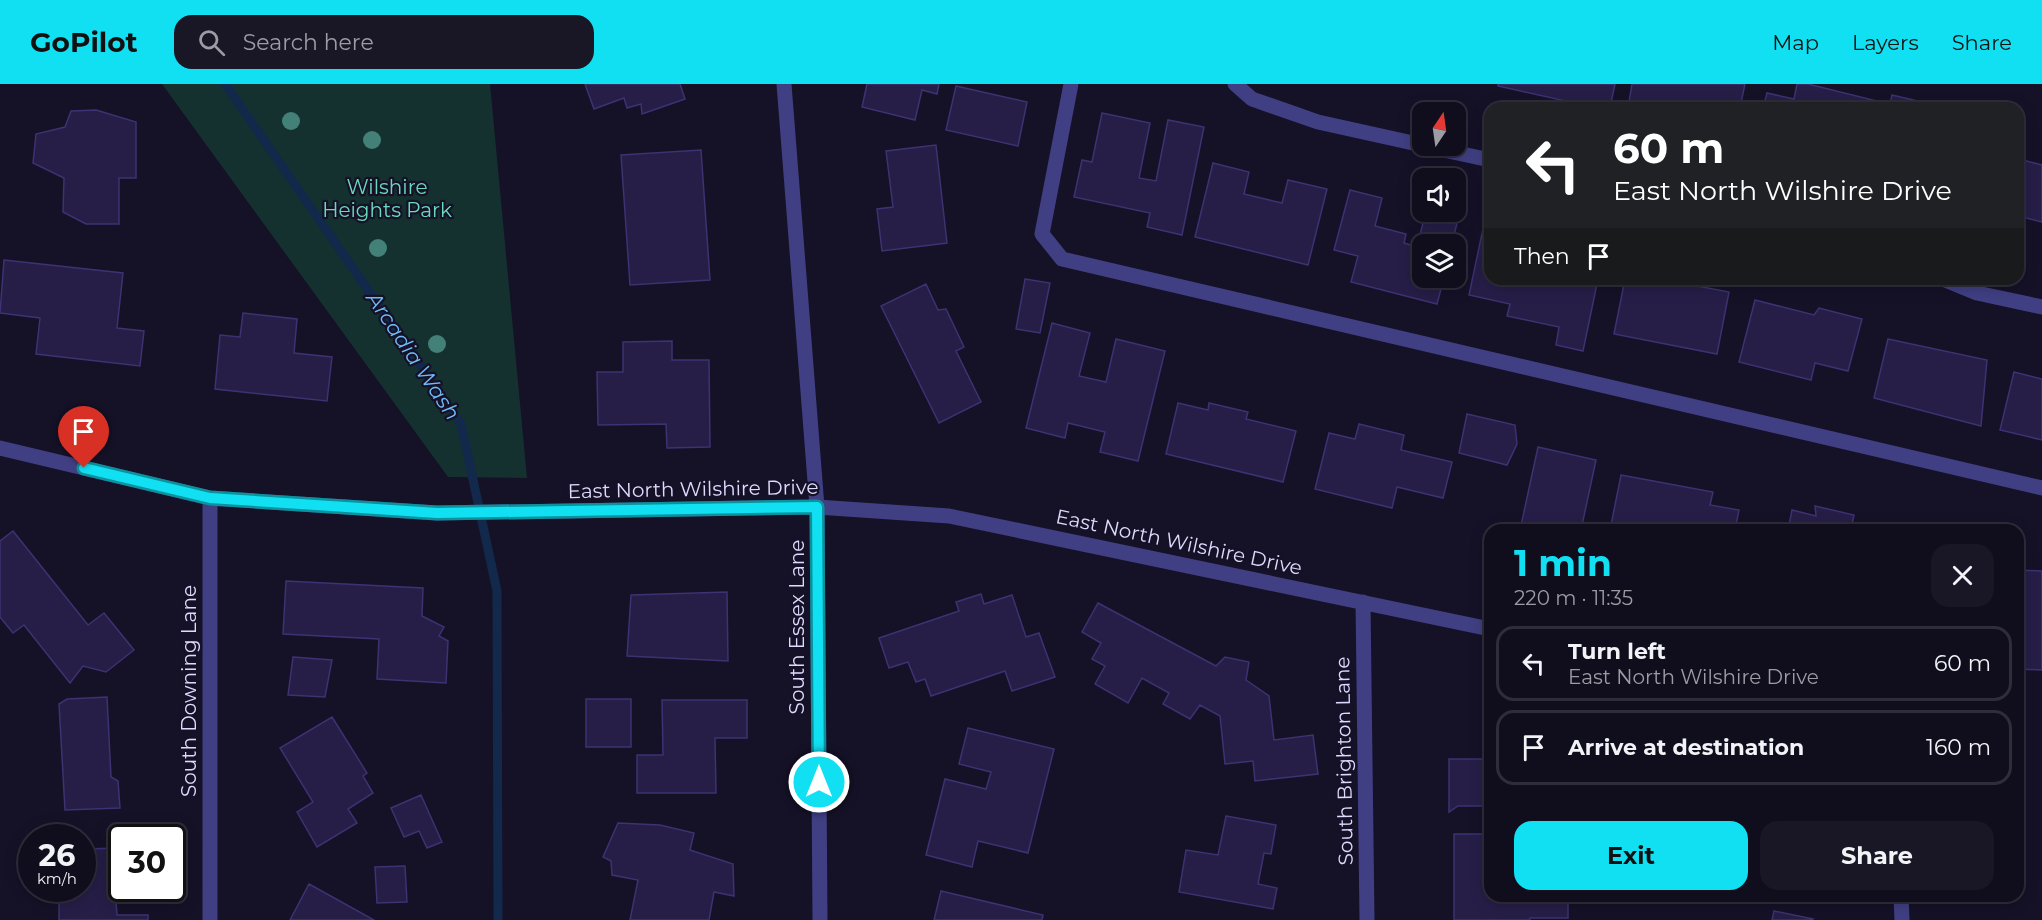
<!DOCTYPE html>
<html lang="en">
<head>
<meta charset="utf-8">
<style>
  :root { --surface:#100d1d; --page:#191626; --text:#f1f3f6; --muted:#9c9ca4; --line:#302d3b; --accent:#11e0f2 }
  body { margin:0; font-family:Montserrat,sans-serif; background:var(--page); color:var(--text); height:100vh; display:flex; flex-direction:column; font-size:22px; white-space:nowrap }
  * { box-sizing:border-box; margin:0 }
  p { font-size:20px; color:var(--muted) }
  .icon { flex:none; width:33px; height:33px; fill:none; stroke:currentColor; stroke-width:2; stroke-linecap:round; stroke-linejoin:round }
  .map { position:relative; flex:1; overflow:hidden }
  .details { position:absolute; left:1484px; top:440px; width:540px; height:378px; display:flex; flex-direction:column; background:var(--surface); border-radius:18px; box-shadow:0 3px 15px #0003,0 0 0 2px var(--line) }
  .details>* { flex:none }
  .hud { position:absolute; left:1484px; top:18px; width:540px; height:183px; border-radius:18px; box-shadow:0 3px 15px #0003,0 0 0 2px var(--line); background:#202124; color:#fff; overflow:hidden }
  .needle { width:39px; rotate:13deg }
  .controls { position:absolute; left:1412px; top:18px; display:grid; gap:12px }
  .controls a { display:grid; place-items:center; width:54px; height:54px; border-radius:12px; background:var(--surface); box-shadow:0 3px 15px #0003,0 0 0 2px var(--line); font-size:30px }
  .speed { position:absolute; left:18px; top:740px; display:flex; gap:12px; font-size:30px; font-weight:700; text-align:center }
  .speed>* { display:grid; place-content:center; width:78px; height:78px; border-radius:50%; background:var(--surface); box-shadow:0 3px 15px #0003,0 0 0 2px var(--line); line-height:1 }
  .speed small { font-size:15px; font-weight:400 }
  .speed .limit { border:3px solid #111; border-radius:9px; background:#fff; color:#111 }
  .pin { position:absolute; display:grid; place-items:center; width:51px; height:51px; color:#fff; margin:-62px -26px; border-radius:50% 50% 50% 0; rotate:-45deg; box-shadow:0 0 6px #0007 }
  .pin .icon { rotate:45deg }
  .me { position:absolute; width:66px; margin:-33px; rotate:0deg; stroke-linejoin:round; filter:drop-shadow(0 0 4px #0008) }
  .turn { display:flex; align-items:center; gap:21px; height:126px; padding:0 30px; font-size:27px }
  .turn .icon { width:78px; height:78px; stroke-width:2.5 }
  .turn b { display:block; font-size:42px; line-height:51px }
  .then { display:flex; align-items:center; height:57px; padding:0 30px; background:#0003; gap:12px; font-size:22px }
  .round { display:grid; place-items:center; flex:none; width:63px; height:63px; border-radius:18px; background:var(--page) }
  .summary { display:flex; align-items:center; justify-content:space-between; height:102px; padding:0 30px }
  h1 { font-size:36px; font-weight:700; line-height:45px; color:var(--accent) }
  .button { display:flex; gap:12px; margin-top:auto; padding:12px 30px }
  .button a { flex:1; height:69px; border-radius:18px; background:var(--accent); color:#111; font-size:24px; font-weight:700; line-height:69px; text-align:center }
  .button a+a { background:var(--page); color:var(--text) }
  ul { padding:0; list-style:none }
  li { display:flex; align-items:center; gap:18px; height:75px; margin:0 12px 9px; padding:0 18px; border:3px solid var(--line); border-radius:18px }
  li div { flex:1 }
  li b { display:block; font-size:22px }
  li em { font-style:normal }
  header { display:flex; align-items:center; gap:36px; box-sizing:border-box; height:84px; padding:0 30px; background:var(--accent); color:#111 }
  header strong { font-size:28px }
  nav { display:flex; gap:33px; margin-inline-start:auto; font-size:21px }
  .search { width:420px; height:54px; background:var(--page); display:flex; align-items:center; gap:15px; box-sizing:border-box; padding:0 21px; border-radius:18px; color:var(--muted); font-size:22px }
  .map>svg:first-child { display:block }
</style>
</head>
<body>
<header>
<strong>GoPilot</strong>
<div class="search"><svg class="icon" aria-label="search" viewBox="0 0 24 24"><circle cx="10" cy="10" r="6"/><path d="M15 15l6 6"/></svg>Search here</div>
<nav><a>Map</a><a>Layers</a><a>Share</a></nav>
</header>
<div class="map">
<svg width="2042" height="836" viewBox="0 0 2042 836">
  <rect width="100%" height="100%" fill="#151127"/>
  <path fill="#15312f" d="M162,0H490L527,394L448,393Z"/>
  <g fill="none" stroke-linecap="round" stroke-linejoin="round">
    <path stroke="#12294b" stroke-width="9" d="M225,0L461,340L497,507L498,836"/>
  </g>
  <path fill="#261e47" stroke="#3d3272" stroke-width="1.5" d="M585,0H680L685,15L642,30L641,20L627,24L624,14L594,25Z
    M867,0H939L937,10L922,6L915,36L862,23Z
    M1498,0H1615L1610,24H1597L1498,2Z
    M1632,0H1745L1740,24H1628Z
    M1797,0H1808L1881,18L1880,24H1763L1767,9L1794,15Z
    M956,2L1027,18L1018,62L946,46Z
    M1892,11L1948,24H1889Z
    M96,26L136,38V94H119V140H86L63,128L64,94L33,79L36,50L65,43L71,27Z
    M1102,29L1150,39L1139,94L1156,97L1168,36L1204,43L1182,151L1147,143L1150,129L1074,113L1082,76L1092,78Z
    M936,61L947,159L882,167L877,125L893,123L886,67Z
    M701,66L710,196L630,201L621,71Z
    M2019,75L2042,81V138L2018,132Z
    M1213,79L1249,88L1244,110L1282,119L1288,96L1327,105L1308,181L1195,153Z
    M1350,106L1382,114L1375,142L1406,150L1404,159L1417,163L1425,131L1457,139L1452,160H1422V194H1444L1437,220L1351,198L1358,172L1334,166Z
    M1484,140L1490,141V195H1598L1583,267L1556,261L1559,243L1507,232L1510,220L1469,211Z
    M4,176L123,189L117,244L144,247L140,282L36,270L40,234L0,229Z
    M1025,195L1050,199L1040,249L1016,245Z
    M1625,195H1681L1682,199L1729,208L1717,270L1614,250Z
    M926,200L938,226L946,225L964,263L956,267L981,318L939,339L881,222Z
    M1755,216L1814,231L1819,224L1862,235L1848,287L1815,279L1811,296L1739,278Z
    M243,229L297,235L294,269L332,273L327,317L215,305L220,251L240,253Z
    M1052,239L1090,249L1079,292L1106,298L1116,255L1165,267L1138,377L1100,368L1105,348L1068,339L1065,354L1026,344Z
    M1888,255L1987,276L1981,342L1874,314Z
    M672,257V276H709L710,363L667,364L666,340L598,341L597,288H623V258Z
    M2014,288L2042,295V356L2000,346Z
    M1178,319L1208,326L1209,319L1248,328L1246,335L1296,347L1283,398L1166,370Z
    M1467,330L1515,341L1517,360L1507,381L1459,369Z
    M1359,340L1404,351L1401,366L1452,378L1443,414L1397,403L1392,424L1315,405L1329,349L1355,355Z
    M1538,363L1596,376L1581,446L1553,443L1552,446H1520Z
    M1621,391L1713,408L1710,421L1739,426L1735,446H1610Z
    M1815,422L1854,431L1851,446H1788L1792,426L1816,432Z
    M1878,440L1900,445V446H1877Z
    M13,447L88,541L104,529L134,566L106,588L83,582L70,599L24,541L13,549L0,533V457Z
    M2018,486L2042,487V586L2018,585Z
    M286,497L423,504L422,532L444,543L439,552L448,557L446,599L377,595L379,555L283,550Z
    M727,508L728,577L627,572L631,511Z
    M981,510L984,520L1012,511L1026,553L1039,549L1055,593L1012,607L1005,587L931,612L925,595L916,598L908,578L889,584L879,554L959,527L956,518Z
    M1098,519L1216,582L1225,573L1249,578L1246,596L1269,612L1274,656L1313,651L1318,690L1255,697L1253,677L1225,680L1220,632L1200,621L1190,635L1163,620L1169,609L1142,594L1128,619L1095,600L1105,582L1092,575L1101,559L1082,548Z
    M293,573L332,576L325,613L288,611Z
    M107,613L111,693L118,697L120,724L65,726L59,620L67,615Z
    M586,615H631V663H586Z
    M662,616H747V654H715L716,709H637V671H663Z
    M332,633L367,689L363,692L373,709L348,725L357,739L317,763L297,728L313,718L280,664Z
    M968,644L1054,665L1028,769L978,757L972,783L926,771L945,695L986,705L991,688L959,680Z
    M1488,654L1490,722H1458L1449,728V675H1488Z
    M421,711L442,758L427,764L419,747L404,753L391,724Z
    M1226,732L1276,741L1271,770L1264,769L1258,800L1277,804L1273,825L1179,808L1186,766L1218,771Z
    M618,739L660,741L694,749L690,766L733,780L734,812L714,808L709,836H630L638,796L612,791L611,777L603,773Z
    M1454,750H1487V801H1490V812H1568V834H1530V836H1454Z
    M120,764L121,818H116L117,831H148V836H59V804H82V765Z
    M405,782L407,818L377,819L375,783Z
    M309,800L374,836H290Z
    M941,807L1043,831L1042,836H934Z
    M1774,827L1813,835L1812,836H1772Z"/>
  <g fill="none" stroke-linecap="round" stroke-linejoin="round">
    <path stroke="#403f83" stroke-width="15" d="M784,0L817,423L820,836
      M1071,0L1042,150L1062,175L2042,404
      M1235,0L1252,15L1318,38L1422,61
      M1425,62L1490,76
      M1943,195L1977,209L2042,223
      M0,364L210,414L437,429L817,423L949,432L1490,545
      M1363,518L1367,836
      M1901,812L1902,836
      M210,836V414"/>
  </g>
  <g fill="#438078">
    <circle cx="291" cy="37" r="9"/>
    <circle cx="372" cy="56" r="9"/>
    <circle cx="378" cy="164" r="9"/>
    <circle cx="437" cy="260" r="9"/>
  </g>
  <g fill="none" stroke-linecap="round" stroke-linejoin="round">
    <g stroke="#0b929d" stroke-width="15">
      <path id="route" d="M84,384L210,414L437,429L817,423L819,698"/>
    </g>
    <use href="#route" stroke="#11e0f2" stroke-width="10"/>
  </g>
  <g text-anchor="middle" stroke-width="4.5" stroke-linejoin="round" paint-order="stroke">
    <g font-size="20" fill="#69dabb" stroke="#151127">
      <text x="387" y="110">Wilshire<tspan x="387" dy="23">Heights Park</tspan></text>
    </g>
    <g font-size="20" fill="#dddafd" stroke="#151127">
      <text transform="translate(693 405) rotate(-1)" y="7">East North Wilshire Drive</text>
      <text transform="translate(1179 458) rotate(12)" y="7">East North Wilshire Drive</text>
      <text transform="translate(797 543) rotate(-90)" y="7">South Essex Lane</text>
      <text transform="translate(189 607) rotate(-90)" y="7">South Downing Lane</text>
      <text transform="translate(1344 677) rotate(-91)" y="7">South Brighton Lane</text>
    </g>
    <g font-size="21" font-style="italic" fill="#6ebbf7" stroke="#151127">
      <text transform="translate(413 272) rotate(56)" y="7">Arcadia Wash</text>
    </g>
  </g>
</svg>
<div class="controls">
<a><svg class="needle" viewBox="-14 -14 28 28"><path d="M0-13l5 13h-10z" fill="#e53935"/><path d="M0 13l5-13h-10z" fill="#9c9ca4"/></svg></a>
<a><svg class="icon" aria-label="sound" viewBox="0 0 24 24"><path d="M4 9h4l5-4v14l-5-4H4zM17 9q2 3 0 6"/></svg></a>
<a><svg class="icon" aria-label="layers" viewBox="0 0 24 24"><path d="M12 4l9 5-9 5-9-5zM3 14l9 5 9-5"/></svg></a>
</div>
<div class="speed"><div>26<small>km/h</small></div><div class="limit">30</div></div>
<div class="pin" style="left:84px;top:384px;background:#d93025"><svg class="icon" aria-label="arrive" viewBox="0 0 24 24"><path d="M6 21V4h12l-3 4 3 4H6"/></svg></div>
<svg class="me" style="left:819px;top:698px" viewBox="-20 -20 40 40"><circle r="17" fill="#11e0f2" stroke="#fff" stroke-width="3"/><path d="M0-11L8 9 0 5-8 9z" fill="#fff"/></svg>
<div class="hud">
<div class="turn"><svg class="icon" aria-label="left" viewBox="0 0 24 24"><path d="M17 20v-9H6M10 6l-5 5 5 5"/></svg><div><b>60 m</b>East North Wilshire Drive</div></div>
<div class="then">Then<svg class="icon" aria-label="arrive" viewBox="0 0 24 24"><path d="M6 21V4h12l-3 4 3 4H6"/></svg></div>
</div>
<section class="details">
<div class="summary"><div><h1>1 min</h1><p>220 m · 11:35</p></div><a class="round"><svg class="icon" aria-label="close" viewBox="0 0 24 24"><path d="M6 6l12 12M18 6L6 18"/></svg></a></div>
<ul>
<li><svg class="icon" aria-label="left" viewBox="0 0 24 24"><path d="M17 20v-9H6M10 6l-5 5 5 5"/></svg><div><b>Turn left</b><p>East North Wilshire Drive</p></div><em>60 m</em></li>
<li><svg class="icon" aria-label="arrive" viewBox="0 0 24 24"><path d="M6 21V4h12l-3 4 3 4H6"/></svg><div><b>Arrive at destination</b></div><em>160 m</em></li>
</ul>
<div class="button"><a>Exit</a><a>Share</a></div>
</section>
</div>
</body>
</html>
